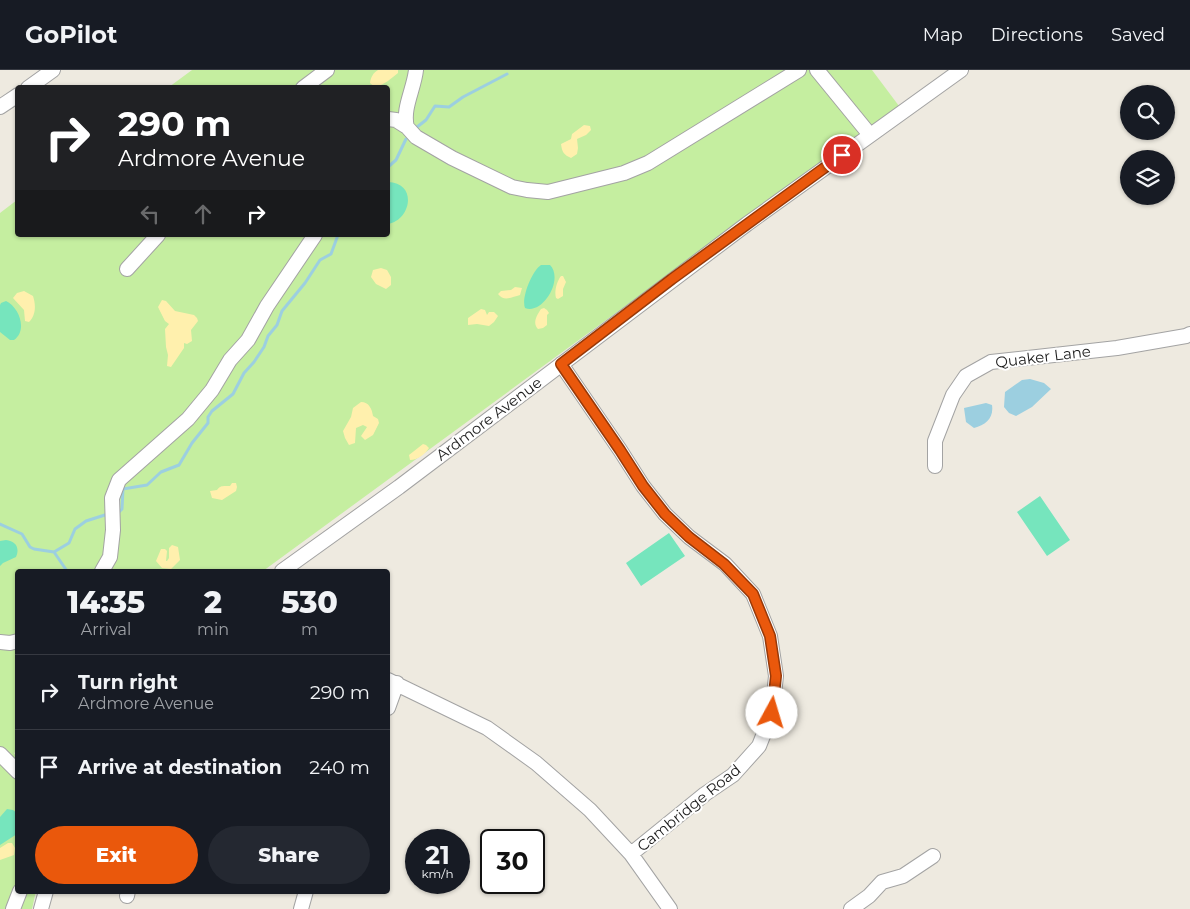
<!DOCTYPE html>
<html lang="en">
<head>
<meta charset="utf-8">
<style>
  :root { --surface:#171b24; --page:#242831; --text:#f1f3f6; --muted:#9ea1a6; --line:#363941; --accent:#ea580c }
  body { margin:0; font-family:Montserrat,sans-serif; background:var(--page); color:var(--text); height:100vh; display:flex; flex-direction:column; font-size:19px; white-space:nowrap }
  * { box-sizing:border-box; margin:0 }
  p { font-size:16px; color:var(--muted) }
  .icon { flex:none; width:28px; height:28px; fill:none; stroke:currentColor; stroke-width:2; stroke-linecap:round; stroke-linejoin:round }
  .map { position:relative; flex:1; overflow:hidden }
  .panel { position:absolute; left:15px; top:499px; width:375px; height:325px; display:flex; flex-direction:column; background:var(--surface); border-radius:5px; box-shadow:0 1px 4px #0004 }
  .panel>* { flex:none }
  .guide { position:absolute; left:15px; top:15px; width:375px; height:152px; border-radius:5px; box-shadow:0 1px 4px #0004; background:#202124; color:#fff; overflow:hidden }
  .buttons { position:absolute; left:1120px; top:15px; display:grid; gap:10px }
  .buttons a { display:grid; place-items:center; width:55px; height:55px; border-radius:50%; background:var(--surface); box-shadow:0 1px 4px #0004; font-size:25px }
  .speed { position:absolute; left:405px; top:759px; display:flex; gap:10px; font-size:25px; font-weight:700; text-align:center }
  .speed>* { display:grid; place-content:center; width:65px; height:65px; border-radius:50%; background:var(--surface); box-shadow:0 1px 4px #0004; line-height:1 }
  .speed small { font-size:12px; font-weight:400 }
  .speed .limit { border:2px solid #111; border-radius:8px; background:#fff; color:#111 }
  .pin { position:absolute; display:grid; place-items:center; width:42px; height:42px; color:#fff; margin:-21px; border:2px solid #fff; border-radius:50%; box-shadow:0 1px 5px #0007 }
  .me { position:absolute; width:55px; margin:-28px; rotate:6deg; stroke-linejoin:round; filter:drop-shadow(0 0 4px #0008) }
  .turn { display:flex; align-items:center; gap:18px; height:105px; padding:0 20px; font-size:22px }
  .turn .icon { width:65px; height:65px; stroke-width:2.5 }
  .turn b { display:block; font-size:35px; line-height:42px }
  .lanes { display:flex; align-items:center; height:48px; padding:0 20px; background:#0003; justify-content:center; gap:25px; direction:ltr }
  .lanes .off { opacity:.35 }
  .eta { display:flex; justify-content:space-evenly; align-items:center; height:85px; text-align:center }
  .eta b { font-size:30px; font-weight:800; line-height:35px }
  .primary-button { display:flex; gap:10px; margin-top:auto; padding:10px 20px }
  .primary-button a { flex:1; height:58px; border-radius:30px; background:var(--accent); color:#fff; font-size:20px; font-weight:800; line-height:58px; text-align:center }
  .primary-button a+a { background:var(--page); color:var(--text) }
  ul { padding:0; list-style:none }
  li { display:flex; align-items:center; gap:15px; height:75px; padding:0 20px; border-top:1px solid var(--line) }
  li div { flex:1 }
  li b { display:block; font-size:19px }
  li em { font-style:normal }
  header { display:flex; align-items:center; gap:30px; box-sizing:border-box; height:70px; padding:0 25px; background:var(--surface); border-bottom:1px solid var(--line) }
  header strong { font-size:24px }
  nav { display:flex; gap:28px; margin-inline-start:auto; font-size:18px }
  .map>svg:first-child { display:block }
</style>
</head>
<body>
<header>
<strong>GoPilot</strong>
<nav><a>Map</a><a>Directions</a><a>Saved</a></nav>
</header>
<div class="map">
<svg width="1190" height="839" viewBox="0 0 1190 839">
  <rect width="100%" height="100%" fill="#eeeae0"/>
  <path fill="#c5eea0" d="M192,0H872L899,36L263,501H18V681L14,683L18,688V821H36L32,839H0V143L17,130L18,165H388V18L169,17Z"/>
  <path fill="#fff0ad" d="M378,0H398V3C391,8 378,22 370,13C371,7 373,3 378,0Z
    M584,55L590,56L591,60L586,65L577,69L578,78L577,84L571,88C564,85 562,82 561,74L571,69L572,64Z
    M381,198L387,200L391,207V215L386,219L376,214L371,207L373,200Z
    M561,206H563L566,212L563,219V226L558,229L556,228C554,221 557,211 561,206Z
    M515,217L522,218L520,225C512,227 504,232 498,224L501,221L511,220Z
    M24,221L33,226C36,235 36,245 29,252L25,251L24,240L13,228L17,223Z
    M162,230L166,231L175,241L194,245L197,248L198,251L191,260L192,271L187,274L184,273V278L171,297L167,296L168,285L166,277L165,259L169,254L165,251L158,237Z
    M544,238L547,240L549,243L547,245V255L543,258L538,259C532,253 537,245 541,239Z
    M481,239L485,240L487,245L489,242H494L498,246L494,252L489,256L477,254L468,255V248Z
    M361,332C369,332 372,339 373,346L378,349L379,353L373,365L365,370L361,366L367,357L363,355L356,358L355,373L349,375L345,368L343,361L351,347L353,338Z
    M423,374L426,375L429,378C425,384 418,390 410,390L409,385Z
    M232,413H236L237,417L236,421L222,430L212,428L210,421L217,420C220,415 224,416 230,416Z
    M172,475L178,477L180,490L171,499L162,498L156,491L161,479H165L167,481L166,491H167L169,488V478Z
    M8,773H12L15,778L14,785L0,790V778Z"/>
  <path fill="#76e5bd" d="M388,112C418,113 411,150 388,154Z
    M541,195H550C564,209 543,245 525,238C521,228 532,201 541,195Z
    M6,231C19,237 28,260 14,270H10L0,262V235L1,233Z
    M1040,426L1070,470L1047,486L1017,442Z
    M669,463L685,486L641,516L626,493Z
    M6,470C16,471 20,478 16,487L3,493L0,496V471Z
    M7,739L13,740L17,743V764L0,775V747Z"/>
  <path fill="#9ccfe0" d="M1030,309L1044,313L1051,319L1032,337L1016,346L1009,343L1004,337L1005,322L1022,310Z
    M986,333L992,335C994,348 986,355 974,358L966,352L964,338Z"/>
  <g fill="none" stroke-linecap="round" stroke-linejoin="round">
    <path stroke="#9ccfe0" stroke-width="3" d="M417,57L426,50L435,36L449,37L463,27L507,4
      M388,97L396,90L406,69
      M119,442L122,439L123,419L147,415L161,402L179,395L192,373L208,353V347L212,341L233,324L244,303L254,292L264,277L268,266L277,255L282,241L305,213L320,190L331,184L338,165
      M0,454L22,464L30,477L34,479L54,482L67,501
      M54,482L69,473L75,459L86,451L108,444"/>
    <g stroke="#a3a3a3" stroke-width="16">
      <path id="minor" d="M817,0L866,60
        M28,18L53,0
        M303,18L327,0
        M0,37L18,25
        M388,49L396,50L407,57L416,67L452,88L512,117L527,120L548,122L624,103L648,93L799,0
        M407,57C402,39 414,19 416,0
        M127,199L158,165
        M561,294L620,380L643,416L665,444L689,467L725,494L753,524L770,566L776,606L772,643L759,676L733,705L705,724L631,784
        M935,396V371L953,325L966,306L991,292L1117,278L1186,266L1190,264
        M102,501L110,487L113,460L112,428L119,410L188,349L212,320L230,290L248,270L267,236L315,165
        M282,501L399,417L747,154L961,0
        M0,572L10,573L18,571
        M388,610L487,658L536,693L590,740L631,784L670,839
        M388,638L397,613
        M0,684L18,702
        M127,826L128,821
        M13,839L20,821
        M41,839L46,821
        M301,839L306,821
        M851,839L869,826L882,812L903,806L933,786"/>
    </g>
    <use href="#minor" stroke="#fff" stroke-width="14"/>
  </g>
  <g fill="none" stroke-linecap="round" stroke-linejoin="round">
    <g stroke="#983908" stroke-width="12">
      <path id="route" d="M772,643L776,606L770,566L753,524L724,494L689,467L665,444L643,416L620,380L561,294L672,209L842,85"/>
    </g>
    <use href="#route" stroke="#ea580c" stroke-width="9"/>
  </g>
  <g text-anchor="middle" stroke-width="4" stroke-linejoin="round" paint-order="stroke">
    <g font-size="15" fill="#1c1c1c" stroke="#fff">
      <text transform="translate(1043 287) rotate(-7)" y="5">Quaker Lane</text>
      <text transform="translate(489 349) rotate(-37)" y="5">Ardmore Avenue</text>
      <text transform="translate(689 738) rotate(-39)" y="5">Cambridge Road</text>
    </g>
  </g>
</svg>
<div class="buttons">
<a><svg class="icon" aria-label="search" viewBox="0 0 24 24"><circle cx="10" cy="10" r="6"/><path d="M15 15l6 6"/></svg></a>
<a><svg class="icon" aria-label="layers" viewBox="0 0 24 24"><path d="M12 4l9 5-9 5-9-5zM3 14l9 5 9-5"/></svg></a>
</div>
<div class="speed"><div>21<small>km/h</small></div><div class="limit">30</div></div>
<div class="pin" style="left:842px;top:85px;background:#d93025"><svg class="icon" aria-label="arrive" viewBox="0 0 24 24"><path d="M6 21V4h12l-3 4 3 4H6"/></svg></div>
<svg class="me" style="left:772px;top:643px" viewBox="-20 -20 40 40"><circle r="19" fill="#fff"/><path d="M0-13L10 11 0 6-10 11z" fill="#ea580c"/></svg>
<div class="guide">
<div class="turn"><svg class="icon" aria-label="right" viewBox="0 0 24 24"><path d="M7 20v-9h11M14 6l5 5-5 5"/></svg><div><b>290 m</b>Ardmore Avenue</div></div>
<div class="lanes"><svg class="icon off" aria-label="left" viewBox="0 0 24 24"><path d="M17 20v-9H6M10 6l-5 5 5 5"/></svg><svg class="icon off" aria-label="ahead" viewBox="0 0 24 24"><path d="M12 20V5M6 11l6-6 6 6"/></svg><svg class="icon" aria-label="right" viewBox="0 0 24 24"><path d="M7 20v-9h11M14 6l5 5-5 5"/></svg></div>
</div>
<section class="panel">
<div class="eta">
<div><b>14:35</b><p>Arrival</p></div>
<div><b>2</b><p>min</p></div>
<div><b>530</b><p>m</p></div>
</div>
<ul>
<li><svg class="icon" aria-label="right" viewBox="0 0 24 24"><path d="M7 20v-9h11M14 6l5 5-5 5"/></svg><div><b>Turn right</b><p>Ardmore Avenue</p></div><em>290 m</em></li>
<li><svg class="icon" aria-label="arrive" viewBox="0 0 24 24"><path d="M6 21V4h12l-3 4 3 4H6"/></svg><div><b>Arrive at destination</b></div><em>240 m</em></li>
</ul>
<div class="primary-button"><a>Exit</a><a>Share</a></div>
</section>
</div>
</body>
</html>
